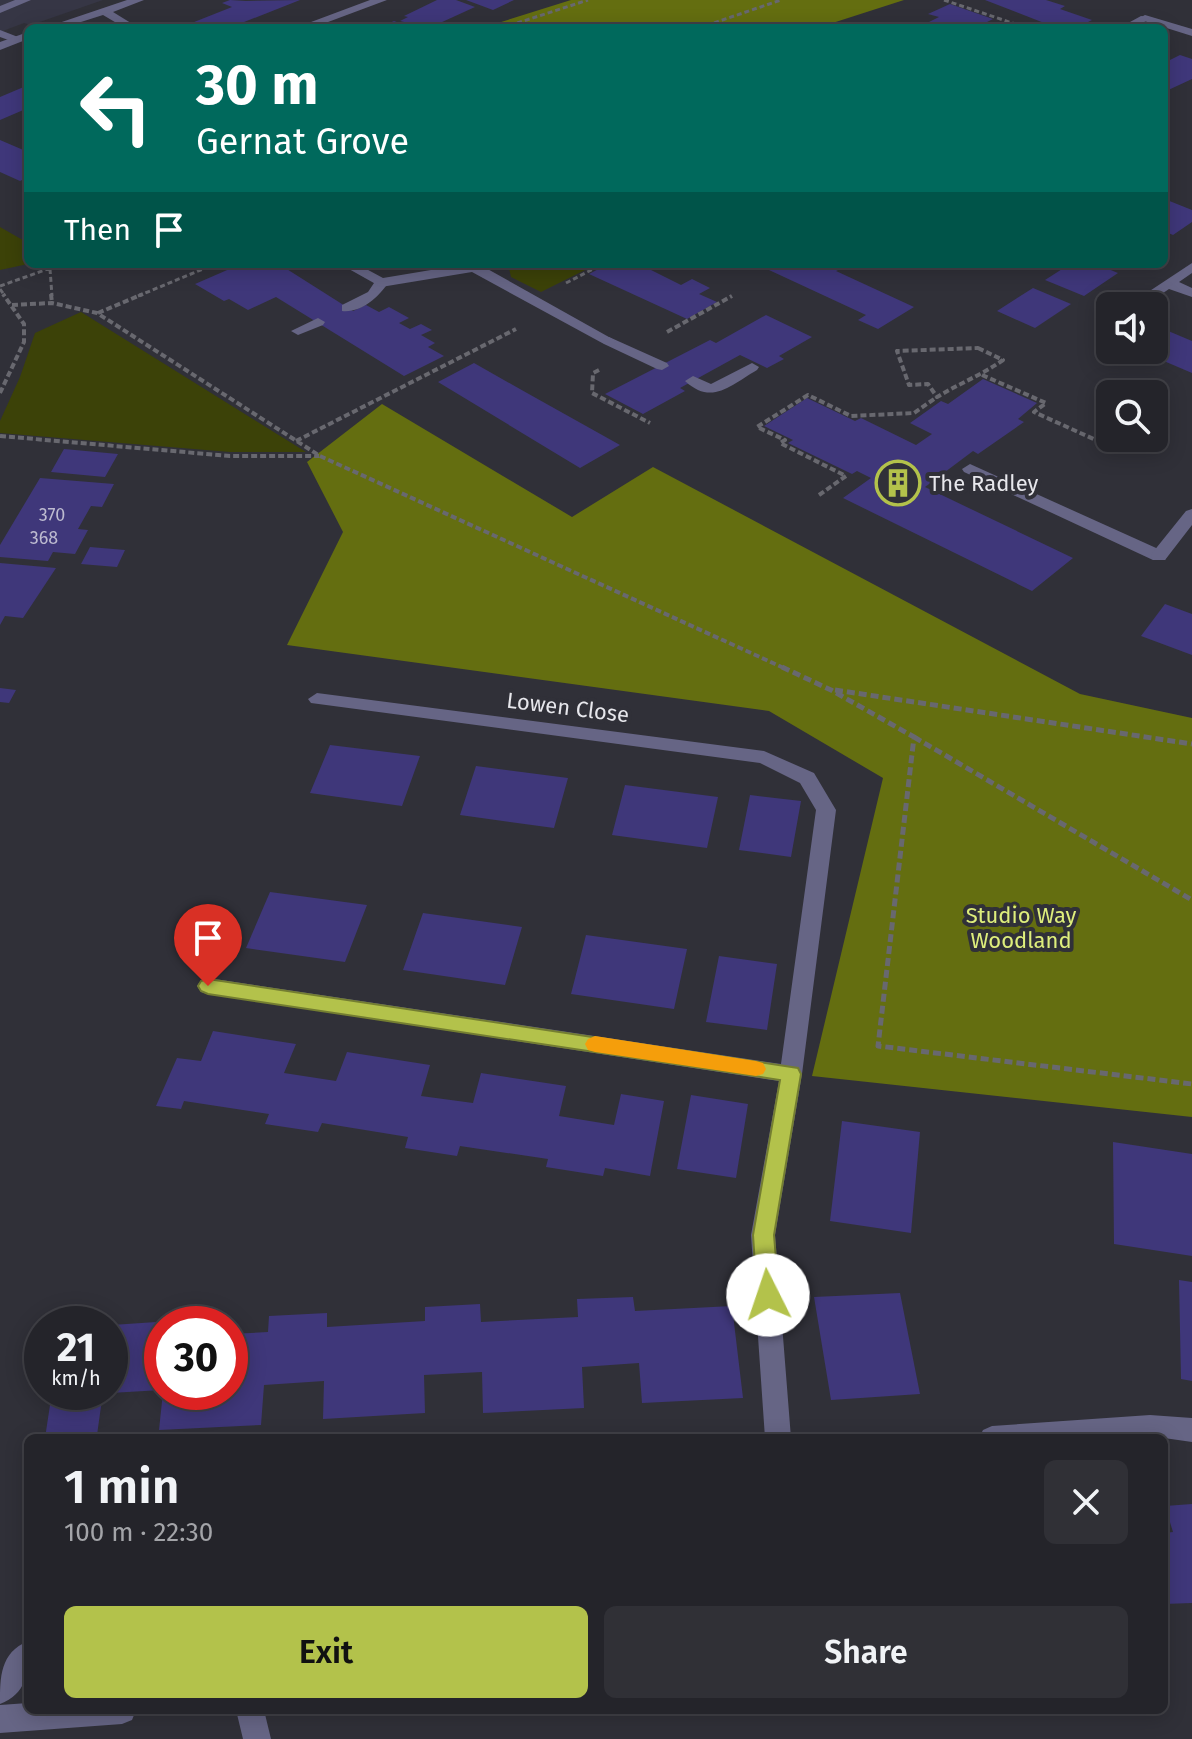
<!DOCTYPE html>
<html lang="en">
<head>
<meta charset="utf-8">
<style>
  :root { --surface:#24242a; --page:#303036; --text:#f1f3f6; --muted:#a3a4a8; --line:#414147; --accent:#b3c24b }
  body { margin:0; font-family:"Fira Sans",sans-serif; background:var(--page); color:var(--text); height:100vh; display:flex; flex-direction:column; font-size:30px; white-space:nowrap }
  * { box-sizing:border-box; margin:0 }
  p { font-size:26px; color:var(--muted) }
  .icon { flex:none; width:44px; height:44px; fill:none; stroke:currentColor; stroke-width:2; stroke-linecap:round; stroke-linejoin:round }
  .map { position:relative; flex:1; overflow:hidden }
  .details { position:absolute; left:24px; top:1434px; width:1144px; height:280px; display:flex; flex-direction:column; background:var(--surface); border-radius:12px; box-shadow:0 4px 20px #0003,0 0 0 2px var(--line) }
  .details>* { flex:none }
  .hud { position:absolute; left:24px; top:24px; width:1144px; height:244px; border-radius:12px; box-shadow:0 4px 20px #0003,0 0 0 2px var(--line); background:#00695c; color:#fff; overflow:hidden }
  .fabs { position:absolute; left:1096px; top:292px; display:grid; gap:16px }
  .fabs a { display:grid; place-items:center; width:72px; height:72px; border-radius:12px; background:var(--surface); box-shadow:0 4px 20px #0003,0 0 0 2px var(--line); font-size:40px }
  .speed { position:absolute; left:24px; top:1306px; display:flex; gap:16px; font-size:40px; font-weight:700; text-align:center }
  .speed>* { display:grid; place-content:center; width:104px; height:104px; border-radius:50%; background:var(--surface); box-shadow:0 4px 20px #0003,0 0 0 2px var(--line); line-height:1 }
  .speed small { font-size:20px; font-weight:400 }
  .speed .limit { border:12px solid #d22; background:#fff; color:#111 }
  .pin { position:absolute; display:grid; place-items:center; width:68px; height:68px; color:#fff; margin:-82px -34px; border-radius:50% 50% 50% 0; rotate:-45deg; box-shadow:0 0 8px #0007 }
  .pin .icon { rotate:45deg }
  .me { position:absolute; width:88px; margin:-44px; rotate:356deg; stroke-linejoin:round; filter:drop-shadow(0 0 6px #0008) }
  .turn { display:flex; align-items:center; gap:28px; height:168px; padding:0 40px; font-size:36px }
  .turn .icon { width:104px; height:104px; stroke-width:2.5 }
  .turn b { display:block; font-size:56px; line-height:68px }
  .then { display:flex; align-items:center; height:76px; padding:0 40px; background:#0003; gap:16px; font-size:30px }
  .round { display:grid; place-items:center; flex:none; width:84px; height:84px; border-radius:12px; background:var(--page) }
  .summary { display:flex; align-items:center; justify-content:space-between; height:136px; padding:0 40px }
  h1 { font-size:48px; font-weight:600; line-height:60px }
  .button { display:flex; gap:16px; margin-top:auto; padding:16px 40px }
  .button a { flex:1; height:92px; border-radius:12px; background:var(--accent); color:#111; font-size:32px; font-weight:600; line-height:92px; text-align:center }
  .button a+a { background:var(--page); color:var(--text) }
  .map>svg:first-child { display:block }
</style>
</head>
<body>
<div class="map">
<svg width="1192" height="1739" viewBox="0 0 1192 1739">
  <rect width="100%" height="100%" fill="#303038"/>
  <path fill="#363645" d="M0,0H103L31,25L24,23L0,32Z"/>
  <path fill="#3c4208" d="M0,227L28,243V264L0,270Z
    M508,264H597L541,292L511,277Z
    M81,312L306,452H230L0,433V421L20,377L35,333Z"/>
  <path fill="#646e10" d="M571,0H904L817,28H482Z
    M382,404L572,517L653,467L1080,694L1192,718V1117L812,1076L883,778L769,711L287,645L343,532L307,462Z"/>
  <path fill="#3f377a" d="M230,0L246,1L300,0L229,28H179L232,7L222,3Z
    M437,0H456L475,7L429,28L400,21L408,17L404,16Z
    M466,0H514L493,10Z
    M985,0H1046L1065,6L1060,9L1092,20L1076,28H1057Z
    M950,4L993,19L975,28H917L939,17L928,14Z
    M394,21L413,28H365L377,22L385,25Z
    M1180,55L1192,59V79L1164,92V63Z
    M26,86L28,108L0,120V97Z
    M0,140L28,152V177L20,181L0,172Z
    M1167,200L1192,210V222L1173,235L1164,231V202Z
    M241,264L282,266L353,311L366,305L379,312L389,307L409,318L399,323L410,329L421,324L432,330L421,335L435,343L428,347L444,356L404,376L276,297L248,310L229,299L224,301L195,284Z
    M608,264H639L681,285L692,279L710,288L699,294L717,302L687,319L589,274Z
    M781,264H830L840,269L836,271L914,307L878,329L858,320L866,315L769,270Z
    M1070,264H1096L1118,273L1084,296L1045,280Z
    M1033,288L1071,304L1035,328L997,311Z
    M766,315L812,337L779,356L784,359L767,368L740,355L680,388L685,391L643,414L605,394L710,340L716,343Z
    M1154,325L1192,341V373L1138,350H1154Z
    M474,363L527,393L620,445L580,468L438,382Z
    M983,379L1037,403L1018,419L1024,422L978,454L973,451L925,487L1073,558L1032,591L843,498L871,478L857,471L852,474L788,443L793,440L764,426L807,398L855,421L861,418L916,445L932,434L910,423L941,401L948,404Z
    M64,449L118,454L105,477L51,472Z
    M40,478L114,484L102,507L91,506L78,529L88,530L75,554L53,552L48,561L0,557V545Z
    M90,547L125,550L117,567L81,564Z
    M0,563L56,568L23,618L5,616L0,625Z
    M1165,604L1192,614V655L1141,636Z
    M0,688L16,690L9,703L0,702Z
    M330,745L420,756L402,806L310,793Z
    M476,766L568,778L554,828L460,815Z
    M625,785L718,797L707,848L612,835Z
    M750,795L801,801L791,857L739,850Z
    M270,892L367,905L345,962L246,948Z
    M423,913L522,927L505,985L403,970Z
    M586,935L687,949L674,1009L571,994Z
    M719,956L777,964L767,1030L706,1022Z
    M213,1031L296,1044L284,1073L336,1081L347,1052L430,1065L421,1096L473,1103L481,1073L566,1086L559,1116L614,1125L621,1094L664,1101L650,1176L605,1168L603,1176L546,1167L548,1159L460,1146L457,1156L405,1148L408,1137L322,1123L318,1132L265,1124L269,1114L184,1101L181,1109L156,1106L177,1058L201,1061Z
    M691,1095L748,1104L736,1178L677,1169Z
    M842,1121L920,1132L911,1233L830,1221Z
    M1113,1142L1192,1154V1256L1114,1244Z
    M1179,1280L1192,1282V1381L1181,1379Z
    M900,1293L920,1394L831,1400L814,1297Z
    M633,1297L635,1311L732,1306L743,1398L642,1403L639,1363L582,1367L584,1408L483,1413L482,1372L424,1375L425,1413L323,1419L324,1381L264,1385L261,1425L159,1430L163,1392H230V1334L268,1332L269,1316L327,1313V1327L425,1321V1307L480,1304L481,1322L578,1317L577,1299Z
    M171,1321L170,1324H162V1390L110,1393L112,1325Z
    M52,1392H103L97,1435L45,1438Z
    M1192,1504V1603L1164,1604V1533L1173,1532L1165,1506Z"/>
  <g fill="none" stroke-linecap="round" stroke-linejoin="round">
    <path stroke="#68686f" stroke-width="3" stroke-dasharray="5 3" stroke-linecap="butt" d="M944,0L1027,28
      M502,28L588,0
      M699,28L781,0
      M50,269L52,296
      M566,283L603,264
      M0,286L62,264
      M0,289L5,296
      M138,296L215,264"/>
    <path stroke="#68686f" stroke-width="4" stroke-dasharray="6 3" stroke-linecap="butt" d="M51,294L52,303
      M12,305L52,303L97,313L320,456L786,669
      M98,313L143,294
      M667,332L732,296
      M978,348L1003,360C982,375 960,383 937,397L928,384L909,385L897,351Z
      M599,370L593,373L592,393L650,423
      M982,375L1046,403L1034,412L1109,446
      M0,393L24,342V324L3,294
      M0,436L230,456H319
      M296,441L516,329
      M819,495L846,476L780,443L785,440L757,427L808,395L851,416L914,413L937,397"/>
    <path stroke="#68686f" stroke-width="5" stroke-dasharray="8 4" stroke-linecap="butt" d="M782,667L831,690L914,737L878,1046L1192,1084
      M835,690L1192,744
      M914,737L1192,900"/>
    <path fill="#666585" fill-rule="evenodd" d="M15,0H31L0,13V6Z
      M1145,15L1192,29V36L1141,20L1139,18Z
      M0,30L18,37L20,39L14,42L0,37Z
      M381,279L388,283C378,298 361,313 342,311V305L368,292L376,280Z
      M318,318L325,322L323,325L298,335L291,331Z
      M609,337L667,363L669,366L662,370L657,369L604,344V338Z
      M752,363L759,367L757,370C731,385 712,406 685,381L693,376L711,384Z
      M970,464L1165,552L1167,556L1165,560H1153L964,472L962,469Z"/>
    <path fill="#666585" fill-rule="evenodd" d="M127,0H144L113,12L139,28H125L103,15L62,28H44Z
      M370,0H387L312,28H295Z
      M1141,16L1151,18L1134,28H1119Z
      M28,32V39L0,50V42Z
      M1192,263V273L1179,282L1192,288V297L1169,289L1144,306H1127Z
      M340,264H357L383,278L467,264H486L484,267L616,341L614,344H604L472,272L381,287Z
      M1110,318V328L1097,330V324Z
      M1192,509V525L1165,560H1153L1151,556L1153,552L1186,511Z
      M317,693L764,751L814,773L836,810L802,1074L775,1235L791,1438H765L751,1235L779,1081L208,994L201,992L197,986L201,980L208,978L781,1064L816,810L800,783L760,763L311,703L308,699Z
      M1150,1415L1192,1418V1442L1164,1438H979L983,1430L992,1426Z
      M28,1641C28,1669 30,1692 0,1704C0,1677 0,1653 28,1641Z
      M28,1703V1710H136L132,1720L122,1724L0,1733V1705Z
      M236,1710H264L271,1739H243Z"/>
  </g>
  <path fill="#b3c24b" stroke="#747e31" stroke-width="2" d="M208,979L798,1068L801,1074L774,1235L779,1295L775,1302L768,1304L760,1302L757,1295L753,1235L780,1080L208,994L201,991L198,986L201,981Z"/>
  <path fill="#f59e0b" d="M595,1036L756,1061L763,1063L766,1069L763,1074L756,1076L595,1052L588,1050L585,1044L588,1039Z"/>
  <defs>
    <g id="building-ring" transform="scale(2.3)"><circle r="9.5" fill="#303038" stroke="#b3c24b" stroke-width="1.5"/><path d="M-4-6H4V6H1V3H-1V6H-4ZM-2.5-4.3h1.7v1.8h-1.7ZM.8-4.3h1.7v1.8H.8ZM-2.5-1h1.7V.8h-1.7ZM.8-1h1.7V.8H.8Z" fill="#b3c24b"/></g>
  </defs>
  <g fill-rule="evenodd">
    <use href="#building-ring" x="898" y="483"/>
  </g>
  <g text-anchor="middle" stroke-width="8" stroke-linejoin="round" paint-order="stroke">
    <g font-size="18" fill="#bdbbd0">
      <text x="52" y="521">370</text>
      <text x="44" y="544">368</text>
    </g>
    <g font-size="22" fill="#e7e7ec" stroke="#303038" text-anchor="start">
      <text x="929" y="491">The Radley</text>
    </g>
    <g font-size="22" fill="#e7e7ec" stroke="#303038">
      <text transform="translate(568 707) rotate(7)" y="8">Lowen Close</text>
    </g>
    <g font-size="22" fill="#deee7c" stroke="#303038">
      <text x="1021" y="923">Studio Way<tspan x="1021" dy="25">Woodland</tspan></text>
    </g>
  </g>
</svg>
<div class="fabs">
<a><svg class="icon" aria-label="sound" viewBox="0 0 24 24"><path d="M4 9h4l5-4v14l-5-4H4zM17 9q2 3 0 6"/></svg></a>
<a><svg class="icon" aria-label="search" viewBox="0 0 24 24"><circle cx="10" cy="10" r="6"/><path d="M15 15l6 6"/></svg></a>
</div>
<div class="speed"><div>21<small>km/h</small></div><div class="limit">30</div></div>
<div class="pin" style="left:208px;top:986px;background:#d93025"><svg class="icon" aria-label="arrive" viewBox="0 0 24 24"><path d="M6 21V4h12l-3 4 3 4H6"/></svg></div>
<svg class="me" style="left:768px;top:1295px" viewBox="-20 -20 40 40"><circle r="19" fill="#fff"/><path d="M0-13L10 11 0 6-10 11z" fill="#b3c24b"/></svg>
<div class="hud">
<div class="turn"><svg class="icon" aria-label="left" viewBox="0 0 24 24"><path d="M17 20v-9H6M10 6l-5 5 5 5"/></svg><div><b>30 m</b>Gernat Grove</div></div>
<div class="then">Then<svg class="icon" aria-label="arrive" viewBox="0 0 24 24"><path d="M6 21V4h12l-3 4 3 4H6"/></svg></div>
</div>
<section class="details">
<div class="summary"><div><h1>1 min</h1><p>100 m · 22:30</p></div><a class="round"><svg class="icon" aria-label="close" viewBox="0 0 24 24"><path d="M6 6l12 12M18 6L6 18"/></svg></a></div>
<div class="button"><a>Exit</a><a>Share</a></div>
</section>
</div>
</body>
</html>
